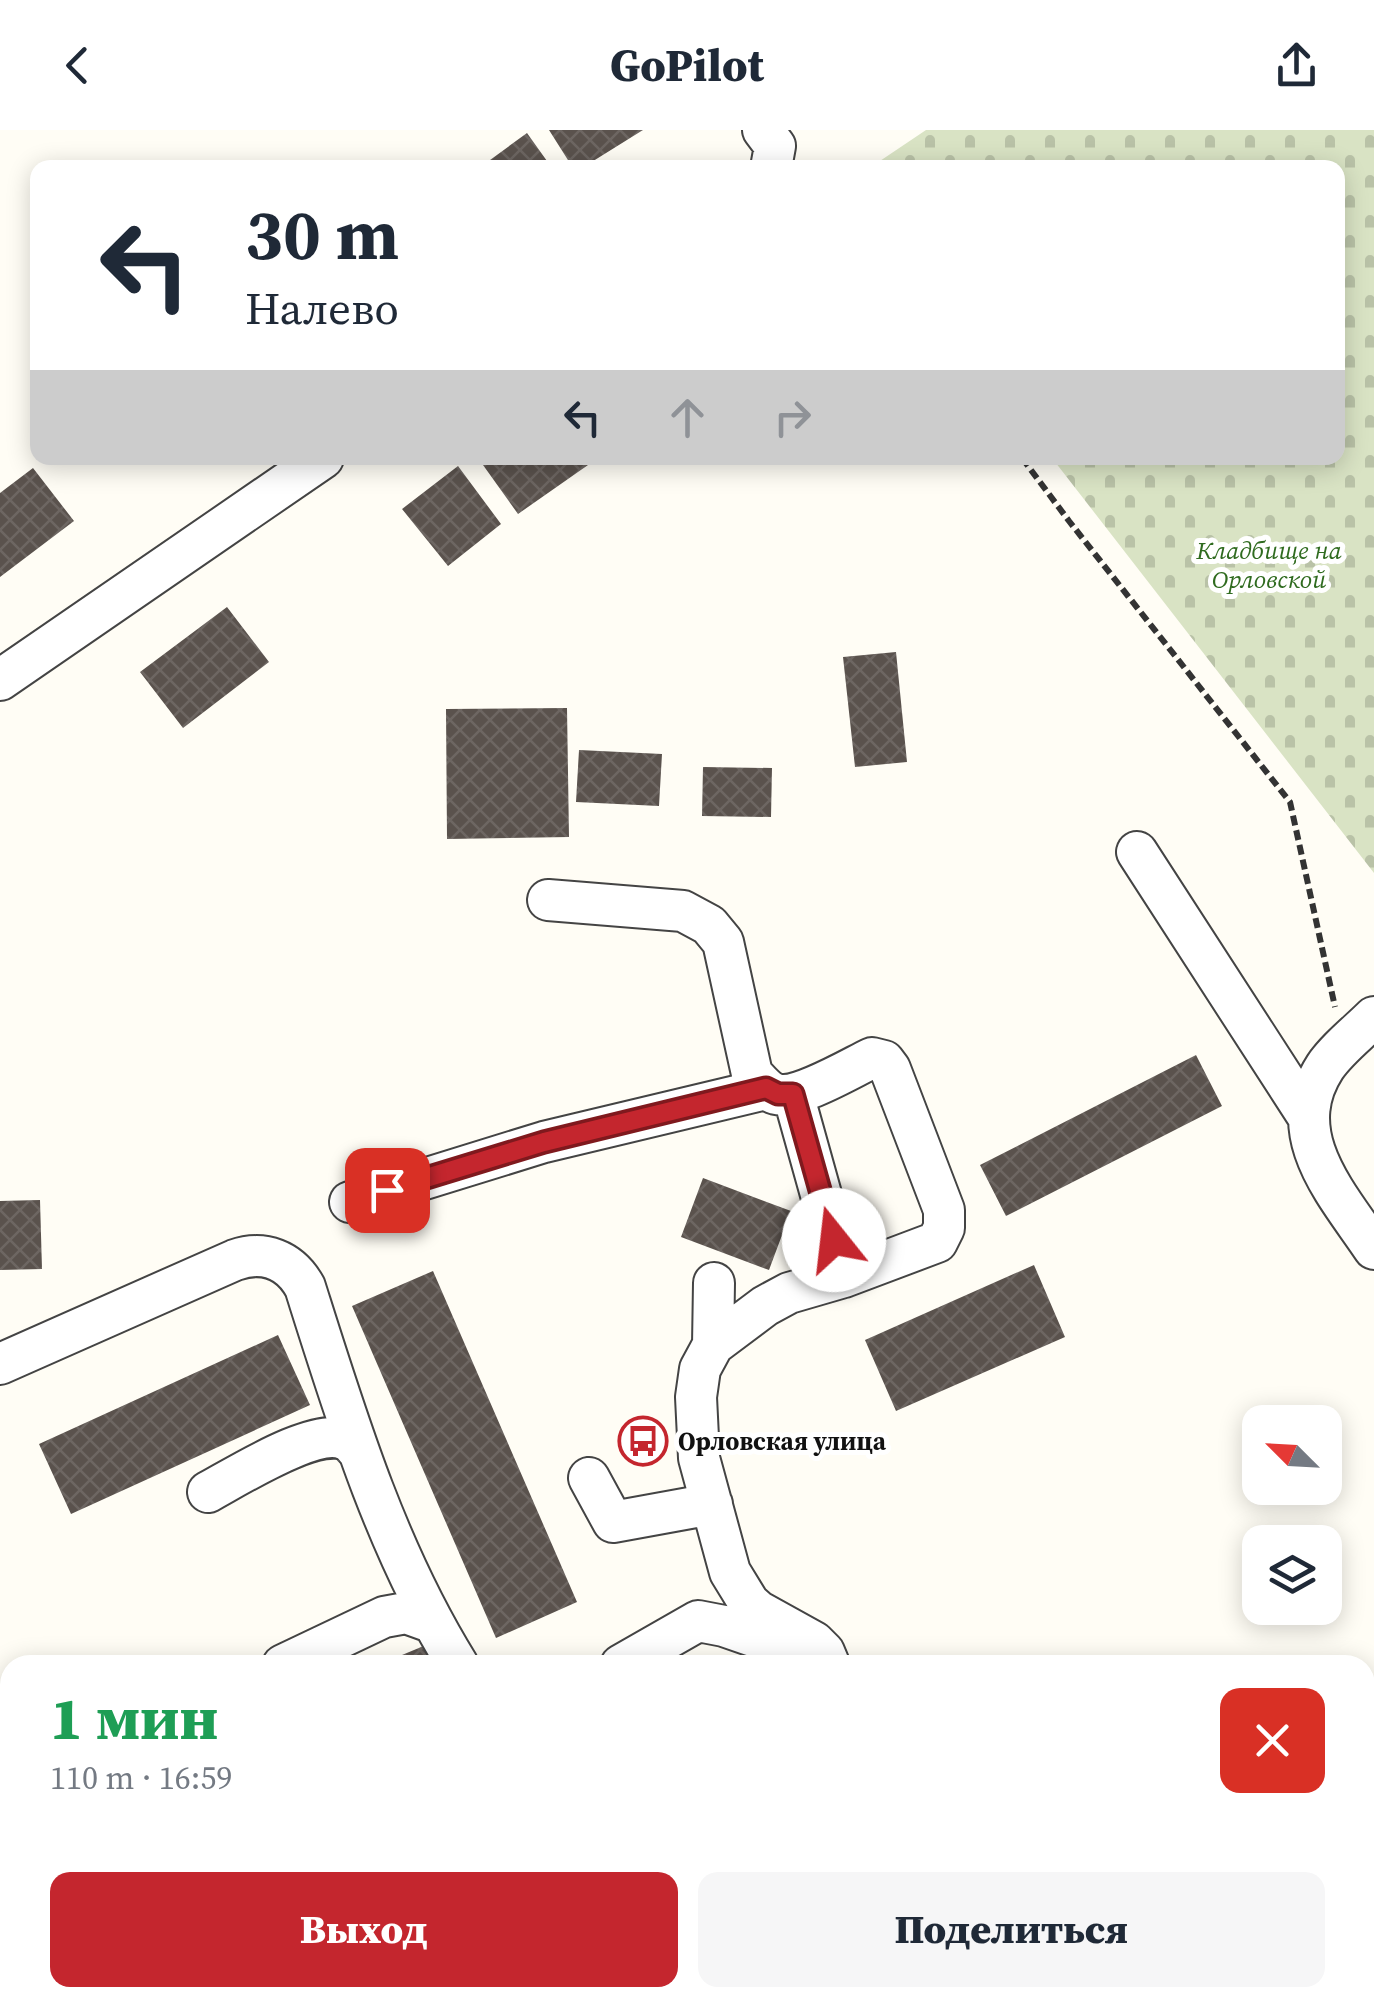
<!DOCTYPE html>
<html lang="ru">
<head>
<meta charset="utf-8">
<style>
  :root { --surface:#fff; --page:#f6f6f7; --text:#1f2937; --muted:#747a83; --accent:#c4262e }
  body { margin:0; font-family:"Source Serif 4",serif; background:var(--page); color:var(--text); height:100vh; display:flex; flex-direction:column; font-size:38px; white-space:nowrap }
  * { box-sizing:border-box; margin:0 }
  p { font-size:32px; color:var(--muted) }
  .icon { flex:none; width:55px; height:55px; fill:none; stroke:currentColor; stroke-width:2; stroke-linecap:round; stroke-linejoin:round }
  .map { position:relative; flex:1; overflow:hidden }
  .sheet { position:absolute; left:0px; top:1525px; width:1375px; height:352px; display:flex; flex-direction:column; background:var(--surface); border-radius:30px 30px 0 0; box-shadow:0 5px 25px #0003 }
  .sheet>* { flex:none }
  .top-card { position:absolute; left:30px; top:30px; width:1315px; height:305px; border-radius:20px; box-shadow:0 5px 25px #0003; background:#fff; color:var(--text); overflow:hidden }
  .needle { width:65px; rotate:294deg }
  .buttons { position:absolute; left:1242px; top:1275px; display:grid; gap:20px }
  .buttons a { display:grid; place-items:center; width:100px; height:100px; border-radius:20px; background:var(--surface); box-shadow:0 5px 25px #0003; font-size:50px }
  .pin { position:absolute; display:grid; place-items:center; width:85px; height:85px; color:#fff; margin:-42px; border-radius:20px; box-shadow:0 5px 15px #0006 }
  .me { position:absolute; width:110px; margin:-55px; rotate:344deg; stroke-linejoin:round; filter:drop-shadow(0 0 8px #0008) }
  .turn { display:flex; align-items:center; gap:35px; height:210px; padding:0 50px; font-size:45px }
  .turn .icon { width:130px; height:130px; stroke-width:2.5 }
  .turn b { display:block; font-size:70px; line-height:85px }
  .lanes { display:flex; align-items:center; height:95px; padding:0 50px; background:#0003; justify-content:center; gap:50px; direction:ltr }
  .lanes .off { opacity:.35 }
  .round { display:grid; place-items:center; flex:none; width:105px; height:105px; border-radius:20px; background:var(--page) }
  .head { display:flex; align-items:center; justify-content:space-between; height:170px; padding:0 50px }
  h1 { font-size:60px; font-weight:800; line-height:75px; color:#1e9e55 }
  .button { display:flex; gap:20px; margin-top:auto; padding:20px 50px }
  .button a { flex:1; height:115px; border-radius:20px; background:var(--accent); color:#fff; font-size:40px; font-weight:800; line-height:115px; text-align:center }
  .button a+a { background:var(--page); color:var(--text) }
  header { display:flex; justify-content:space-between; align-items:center; height:130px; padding:0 50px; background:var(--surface); font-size:45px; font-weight:800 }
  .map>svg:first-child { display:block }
</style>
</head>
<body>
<header><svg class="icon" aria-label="back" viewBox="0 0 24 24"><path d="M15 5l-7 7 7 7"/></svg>GoPilot<svg class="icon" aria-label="share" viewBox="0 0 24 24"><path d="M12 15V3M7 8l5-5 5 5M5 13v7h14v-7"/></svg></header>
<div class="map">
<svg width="1374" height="1876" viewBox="0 0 1374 1876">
  <defs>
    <pattern id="cemetery-stones" width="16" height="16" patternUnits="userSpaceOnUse" patternTransform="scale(2.5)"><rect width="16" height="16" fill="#d9e3c4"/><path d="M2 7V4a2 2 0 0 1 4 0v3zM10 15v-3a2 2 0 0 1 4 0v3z" fill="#b9c2a7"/></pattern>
    <pattern id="building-cross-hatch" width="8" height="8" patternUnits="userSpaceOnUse" patternTransform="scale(2.5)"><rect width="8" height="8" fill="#5a524d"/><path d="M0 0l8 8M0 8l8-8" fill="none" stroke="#6d6662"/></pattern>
  </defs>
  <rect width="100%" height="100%" fill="#fffdf5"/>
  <path fill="url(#cemetery-stones)" d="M926,0H1374V743L1052,328H1338V38L871,37Z"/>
  <path fill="url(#building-cross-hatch)" d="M549,0H643L582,38H573Z
    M527,3L552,38H479Z
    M478,328H598L518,384Z
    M458,336L501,394L448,436L402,379Z
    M33,338L74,391L0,447V363Z
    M227,477L269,532L183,598L140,542Z
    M896,522L907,632L855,637L843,527Z
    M567,578L569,707L447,709L446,579Z
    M579,620L662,624L659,676L576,672Z
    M703,637L772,638L771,687L702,686Z
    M1196,925L1222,976L1006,1086L980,1035Z
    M703,1048L791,1081L769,1140L681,1107Z
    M40,1070L42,1139L0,1140V1071Z
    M1034,1135L1065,1207L896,1281L865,1210Z
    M433,1141L577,1472L496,1508L352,1176Z
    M278,1205L310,1275L71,1384L39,1314Z
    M426,1515L435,1535H378Z"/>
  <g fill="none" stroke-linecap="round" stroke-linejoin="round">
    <g stroke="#444" stroke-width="44">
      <path id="minor" d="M763,0L775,16L771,38
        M0,550L323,328
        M1137,722L1309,988
        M548,770L683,781L709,795L723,812L752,944C759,951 766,961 776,964C798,970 851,938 872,928L884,931L890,939L944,1080V1098L937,1112L844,1147L789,1163L765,1176L713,1215L700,1239L696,1267L699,1328L730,1442L749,1473L758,1481L814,1512L824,1522L829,1534
        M1374,887C1358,903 1337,919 1325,937C1281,1005 1338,1065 1374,1119
        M793,964L844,1147
        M350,1072L544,1012L766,959
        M713,1215L714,1153
        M0,1234L235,1130C264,1120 290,1130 305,1157C346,1287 386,1419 458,1535
        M589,1348L613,1392L712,1374
        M208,1362C236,1347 319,1294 348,1311C351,1312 356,1319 359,1322
        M283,1535L384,1487L406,1483L431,1492
        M621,1535L698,1491L724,1496L790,1519
        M1365,1721L1374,1723
        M99,1876L112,1868"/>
    </g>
    <path stroke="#333" stroke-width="6" stroke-dasharray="10 5" stroke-linecap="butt" d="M1022,328L1069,391L1290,672L1335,877"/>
    <use href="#minor" stroke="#fff" stroke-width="40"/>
  </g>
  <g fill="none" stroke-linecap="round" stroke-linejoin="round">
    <g stroke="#7f191e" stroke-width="25">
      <path id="route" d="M387,1060L544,1012L766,958L778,964H793L834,1110"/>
    </g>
    <use href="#route" stroke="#c4262e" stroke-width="18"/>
  </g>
  <defs>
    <g id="bus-ring" transform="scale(2.5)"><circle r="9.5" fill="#fff" stroke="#c4262e" stroke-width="1.5"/><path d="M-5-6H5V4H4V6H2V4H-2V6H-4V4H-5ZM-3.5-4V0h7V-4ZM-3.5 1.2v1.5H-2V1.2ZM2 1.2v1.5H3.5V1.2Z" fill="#c4262e"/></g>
  </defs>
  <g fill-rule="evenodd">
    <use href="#bus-ring" x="643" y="1311"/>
  </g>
  <g text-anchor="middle" stroke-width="10" stroke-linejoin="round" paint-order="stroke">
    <g font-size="25" font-style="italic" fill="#2f6b1f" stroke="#fff">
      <text x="1269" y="429">Кладбище на<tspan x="1269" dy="29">Орловской</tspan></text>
    </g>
    <g font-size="25" font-weight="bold" fill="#111" stroke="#fff" text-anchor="start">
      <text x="678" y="1320">Орловская улица</text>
    </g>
  </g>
</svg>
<div class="buttons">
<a><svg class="needle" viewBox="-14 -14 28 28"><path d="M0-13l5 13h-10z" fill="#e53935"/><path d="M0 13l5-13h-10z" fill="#747a83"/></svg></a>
<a><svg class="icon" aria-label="layers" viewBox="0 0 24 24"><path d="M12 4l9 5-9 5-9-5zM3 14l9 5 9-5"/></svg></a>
</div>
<div class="pin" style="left:387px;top:1060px;background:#d93025"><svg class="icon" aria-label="arrive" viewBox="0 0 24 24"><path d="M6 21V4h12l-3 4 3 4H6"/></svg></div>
<svg class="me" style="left:834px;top:1110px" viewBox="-20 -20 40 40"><circle r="19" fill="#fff"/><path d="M0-13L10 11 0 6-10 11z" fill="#c4262e"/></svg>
<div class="top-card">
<div class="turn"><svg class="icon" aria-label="left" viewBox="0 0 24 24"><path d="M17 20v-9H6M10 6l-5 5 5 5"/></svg><div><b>30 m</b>Налево</div></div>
<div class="lanes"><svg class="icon" aria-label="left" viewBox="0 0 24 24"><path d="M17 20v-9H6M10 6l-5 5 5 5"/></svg><svg class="icon off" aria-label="ahead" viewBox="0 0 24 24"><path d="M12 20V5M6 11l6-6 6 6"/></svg><svg class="icon off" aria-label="right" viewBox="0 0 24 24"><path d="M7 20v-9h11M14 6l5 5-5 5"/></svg></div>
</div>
<section class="sheet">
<div class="head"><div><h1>1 мин</h1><p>110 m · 16:59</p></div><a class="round" style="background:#d93025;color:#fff"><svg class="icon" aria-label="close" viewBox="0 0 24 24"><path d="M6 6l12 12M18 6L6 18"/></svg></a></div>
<div class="button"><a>Выход</a><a>Поделиться</a></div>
</section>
</div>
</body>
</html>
